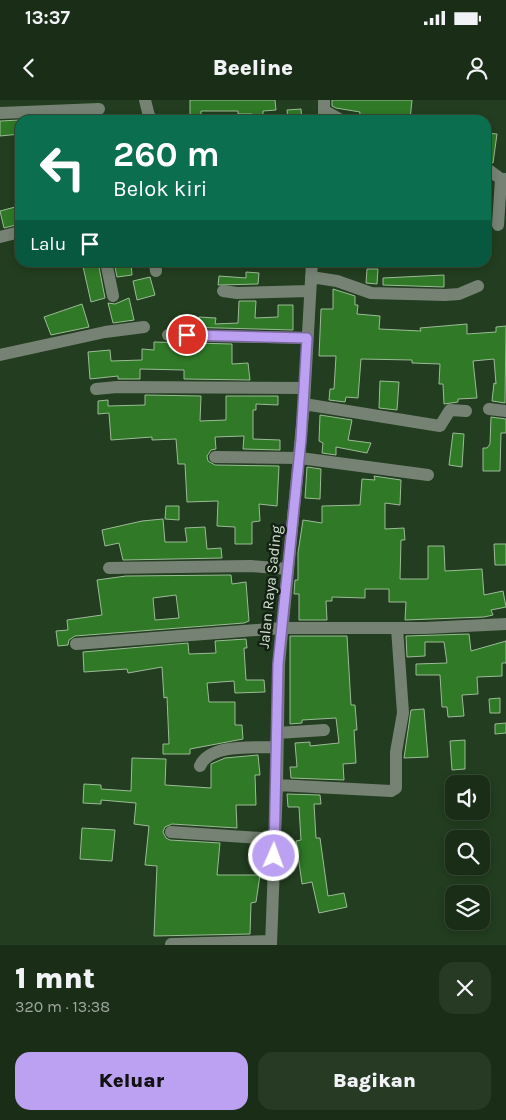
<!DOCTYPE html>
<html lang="id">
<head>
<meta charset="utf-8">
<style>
  :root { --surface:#1a2e17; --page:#273a24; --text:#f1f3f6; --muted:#9fa8a1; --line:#384a36; --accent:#bca0f2 }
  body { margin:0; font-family:Karla,sans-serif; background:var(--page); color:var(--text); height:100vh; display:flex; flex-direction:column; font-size:19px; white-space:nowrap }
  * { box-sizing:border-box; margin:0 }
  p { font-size:16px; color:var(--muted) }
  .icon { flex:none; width:28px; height:28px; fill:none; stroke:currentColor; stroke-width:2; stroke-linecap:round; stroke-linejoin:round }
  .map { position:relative; height:845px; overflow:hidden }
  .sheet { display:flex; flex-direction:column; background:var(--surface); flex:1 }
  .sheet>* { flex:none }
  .guide { position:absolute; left:15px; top:15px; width:476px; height:152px; border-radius:15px; box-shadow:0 2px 8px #0003,0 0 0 1px var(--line); background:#0b6e4f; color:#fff; overflow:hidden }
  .buttons { position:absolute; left:445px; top:675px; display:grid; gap:10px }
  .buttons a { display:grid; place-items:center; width:45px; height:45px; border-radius:10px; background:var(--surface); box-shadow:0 2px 8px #0003,0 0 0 1px var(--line); font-size:25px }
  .pin { position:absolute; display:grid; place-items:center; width:42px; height:42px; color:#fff; margin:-21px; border:2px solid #fff; border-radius:50%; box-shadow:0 1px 5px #0007 }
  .me { position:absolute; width:55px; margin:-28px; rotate:2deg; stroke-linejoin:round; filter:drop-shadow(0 0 4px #0008) }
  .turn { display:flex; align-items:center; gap:18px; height:105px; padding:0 15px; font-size:22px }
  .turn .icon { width:65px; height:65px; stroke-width:2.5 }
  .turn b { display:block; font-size:35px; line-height:42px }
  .then { display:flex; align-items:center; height:48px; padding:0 15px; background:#0003; gap:10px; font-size:19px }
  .round { display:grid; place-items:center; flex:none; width:52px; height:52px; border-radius:15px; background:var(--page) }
  .headline { display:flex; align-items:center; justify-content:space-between; height:85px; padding:0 15px }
  h1 { font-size:30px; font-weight:800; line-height:38px }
  .action { display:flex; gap:10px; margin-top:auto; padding:10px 15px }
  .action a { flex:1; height:58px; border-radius:15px; background:var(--accent); color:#111; font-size:20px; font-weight:800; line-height:58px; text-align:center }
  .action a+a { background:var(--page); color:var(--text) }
  .status { display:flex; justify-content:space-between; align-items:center; height:35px; padding:0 25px; background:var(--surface); direction:ltr }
  .status svg { height:14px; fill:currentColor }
  header { display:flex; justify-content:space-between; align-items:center; height:65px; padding:0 15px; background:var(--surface); font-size:22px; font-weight:800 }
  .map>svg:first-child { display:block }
</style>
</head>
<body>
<div class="status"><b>13:37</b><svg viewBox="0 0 49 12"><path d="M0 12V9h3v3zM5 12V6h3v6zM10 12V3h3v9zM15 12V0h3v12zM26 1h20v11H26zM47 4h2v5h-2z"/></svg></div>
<header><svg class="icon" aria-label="back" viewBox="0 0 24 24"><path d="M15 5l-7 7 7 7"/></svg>Beeline<svg class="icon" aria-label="person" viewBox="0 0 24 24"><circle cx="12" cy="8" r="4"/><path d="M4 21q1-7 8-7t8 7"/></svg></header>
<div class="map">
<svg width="506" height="845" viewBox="0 0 506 845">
  <rect width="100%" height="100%" fill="#223d1f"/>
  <path fill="#2f7927" stroke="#9cbb97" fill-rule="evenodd" d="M190,0H275L276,10L263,11V15L252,16V14H238V11H201V15H190Z
    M332,0H412L410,20L359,19L360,12L336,8L332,6Z
    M301,9L302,20H288L287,10Z
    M20,20V34L0,36V21Z
    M486,33L497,34L493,63L486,60Z
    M19,106L20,124L4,128L0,111Z
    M82,162H98L105,198L91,202Z
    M114,162H131L132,175L117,177Z
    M367,169H378L377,184L366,183Z
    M246,172L259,173L258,184L218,185L219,176L246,178Z
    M444,175V187L383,185V178Z
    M150,177L155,195L137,200L133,181Z
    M333,189L355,196V205H358L357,214L380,216L379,229L421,231L420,228L467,224V234L496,232V227L506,226L505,303L492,301L494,283L496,284L494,259L473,261L477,298L458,299V302L444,304L443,284H439L440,264L412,263V260L361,259L358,298L346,297L345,302L329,300L330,289H334L336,256H319L321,209H333Z
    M129,198L134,220L113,223L108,203L115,204Z
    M239,201H256L255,218L278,217V205H293V230L182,227L183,220L199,221V217L216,218L215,224L238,223Z
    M82,204L89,227L51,235L44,217Z
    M154,242L232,244V264L248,263L250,280L184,279V270L140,269V279H118V276L90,279L88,252L110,250L111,261L142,260V249L154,250Z
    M380,281L399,282L397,310L379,308Z
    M145,295L201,296L200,321L226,320V296H278V305L256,304V310H253V339L280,340V350L243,349L244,336L215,337L216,349L211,350L207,356L208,361L215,365L279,366L277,406L259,404L260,421L252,422V444H235V427L217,426L218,401L187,402L185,364H178L176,339L152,340V337L111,340L109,313L98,314V301L108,300V306L145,305Z
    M320,315L352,320L348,340L371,343L367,353L336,347V355L322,353L323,343L319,341Z
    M491,317L506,319V333H501L500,371H483V348H487L490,344Z
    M453,333L464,334L462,367L449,365Z
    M307,367L321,369L320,399L305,398Z
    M374,376L401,380L400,405L385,403V429L404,428L405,440H401L400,479H428V446H444L445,471L482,469L484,495L503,491L506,507L491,510L493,515L484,517L405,520L406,502H389V489H365V498L332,497V501H326L327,520H299V494H294L295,480H298V453L303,420L322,423V406L360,405L362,379L375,380Z
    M166,406H179V420L165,419Z
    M163,419L165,442H187L185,428L205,427L207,449L221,448L222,458L123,460L119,443L105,446L102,430L142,421Z
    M494,444H506V465H495Z
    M231,475L232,484L246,482L249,521L244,523L75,536L69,540L68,545L58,546L56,531L68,530L67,520L102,515L97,480L126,476ZM176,495L179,518L155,520L153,498Z
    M469,534L471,551L506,541V563H502V576L477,577L478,594L462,595L464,616L448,617L447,607H442L440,575H416V564L447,563L444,542H425V556L407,557L406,536Z
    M290,536H347L351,605H355L357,630H354L356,663L343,664L344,680L291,678L290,667H297L295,643L310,642V646L339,643L336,618L302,620V623L290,624Z
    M246,539L247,548H244L246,580H264L265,592L235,593L234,581L207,583L209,602H235V625H242L243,639L190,649V654H163V644H169L167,597L164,598L162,567L128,573L127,569L84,572L83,552L188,543L189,554L216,553L215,541Z
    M500,598V613H490L489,599Z
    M424,609L428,657L404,658L411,610Z
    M506,623V633L495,634V624Z
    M465,640V669L452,670L450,641Z
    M258,655L260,675H255L256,705H236L237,728L172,724L165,727L163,732L166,738L170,740L220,743L217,775H260L256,802L251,803L250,834L154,836L157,766L145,765L149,726L134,724L136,703L101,700V704L83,703L84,684L101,685V689L131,691L132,658L166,659L165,685L211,688V664L225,658Z
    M287,694L320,695L321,704H314L316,738H320L328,796L344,793L347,807L319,813L312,782L302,784L296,741L301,740L299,707H288Z
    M82,728L115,730L112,761L80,759Z"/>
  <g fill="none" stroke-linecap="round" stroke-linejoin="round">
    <path stroke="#768374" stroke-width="12" d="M145,0L149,16L153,20
      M325,11L341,20
      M0,13L99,9
      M324,20V0
      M486,68L501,79H506
      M498,125L501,79
      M0,137L20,132
      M106,162L113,196
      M155,162L156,171
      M311,177L337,181L371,193L445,195L459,194L478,186
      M223,191L237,193L310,191
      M168,235L307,238
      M0,255L105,232L144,227
      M96,289L117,287L305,288
      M304,304L440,326L450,310L466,311
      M489,309L506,311
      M215,357L300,358L428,375
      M109,468L251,466L288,469
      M76,544L282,528H425L506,524
      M277,633L324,630
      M200,666C210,643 255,648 277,647
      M277,685L391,691L396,688V652L403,613L397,528
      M171,732L275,739
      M171,844L271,841
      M271,845L277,685L279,564L304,304L312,162"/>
  </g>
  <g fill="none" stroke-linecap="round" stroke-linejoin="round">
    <g stroke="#7a689d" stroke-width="12">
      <path id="route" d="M187,235L307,238L301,340L278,564L274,756"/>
    </g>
    <use href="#route" stroke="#bca0f2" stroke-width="9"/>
  </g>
  <g text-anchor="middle" stroke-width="5" stroke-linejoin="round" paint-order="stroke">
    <g font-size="15" fill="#d3e4d1" stroke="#142013">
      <text transform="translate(270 487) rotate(-84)" y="5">Jalan Raya Sading</text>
    </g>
  </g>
</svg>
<div class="buttons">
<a><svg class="icon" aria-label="sound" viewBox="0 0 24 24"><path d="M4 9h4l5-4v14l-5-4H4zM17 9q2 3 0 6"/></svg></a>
<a><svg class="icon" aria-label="search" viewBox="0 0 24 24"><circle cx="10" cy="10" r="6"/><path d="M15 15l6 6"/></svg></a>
<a><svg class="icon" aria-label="layers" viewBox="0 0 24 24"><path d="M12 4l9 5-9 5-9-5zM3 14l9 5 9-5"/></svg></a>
</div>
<div class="pin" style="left:187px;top:235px;background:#d93025"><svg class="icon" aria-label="arrive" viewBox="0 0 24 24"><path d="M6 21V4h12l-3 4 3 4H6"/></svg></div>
<svg class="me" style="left:274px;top:756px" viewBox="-20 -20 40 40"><circle r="17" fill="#bca0f2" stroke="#fff" stroke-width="3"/><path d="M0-11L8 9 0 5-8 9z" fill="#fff"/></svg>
<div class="guide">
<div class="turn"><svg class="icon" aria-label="left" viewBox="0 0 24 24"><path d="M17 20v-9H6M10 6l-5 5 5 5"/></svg><div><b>260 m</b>Belok kiri</div></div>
<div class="then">Lalu<svg class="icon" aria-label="arrive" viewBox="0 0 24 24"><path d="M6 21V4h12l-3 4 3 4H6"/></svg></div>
</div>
</div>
<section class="sheet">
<div class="headline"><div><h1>1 mnt</h1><p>320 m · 13:38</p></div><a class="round"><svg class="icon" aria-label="close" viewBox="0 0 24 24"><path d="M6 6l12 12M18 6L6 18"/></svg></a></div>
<div class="action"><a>Keluar</a><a>Bagikan</a></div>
</section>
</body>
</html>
